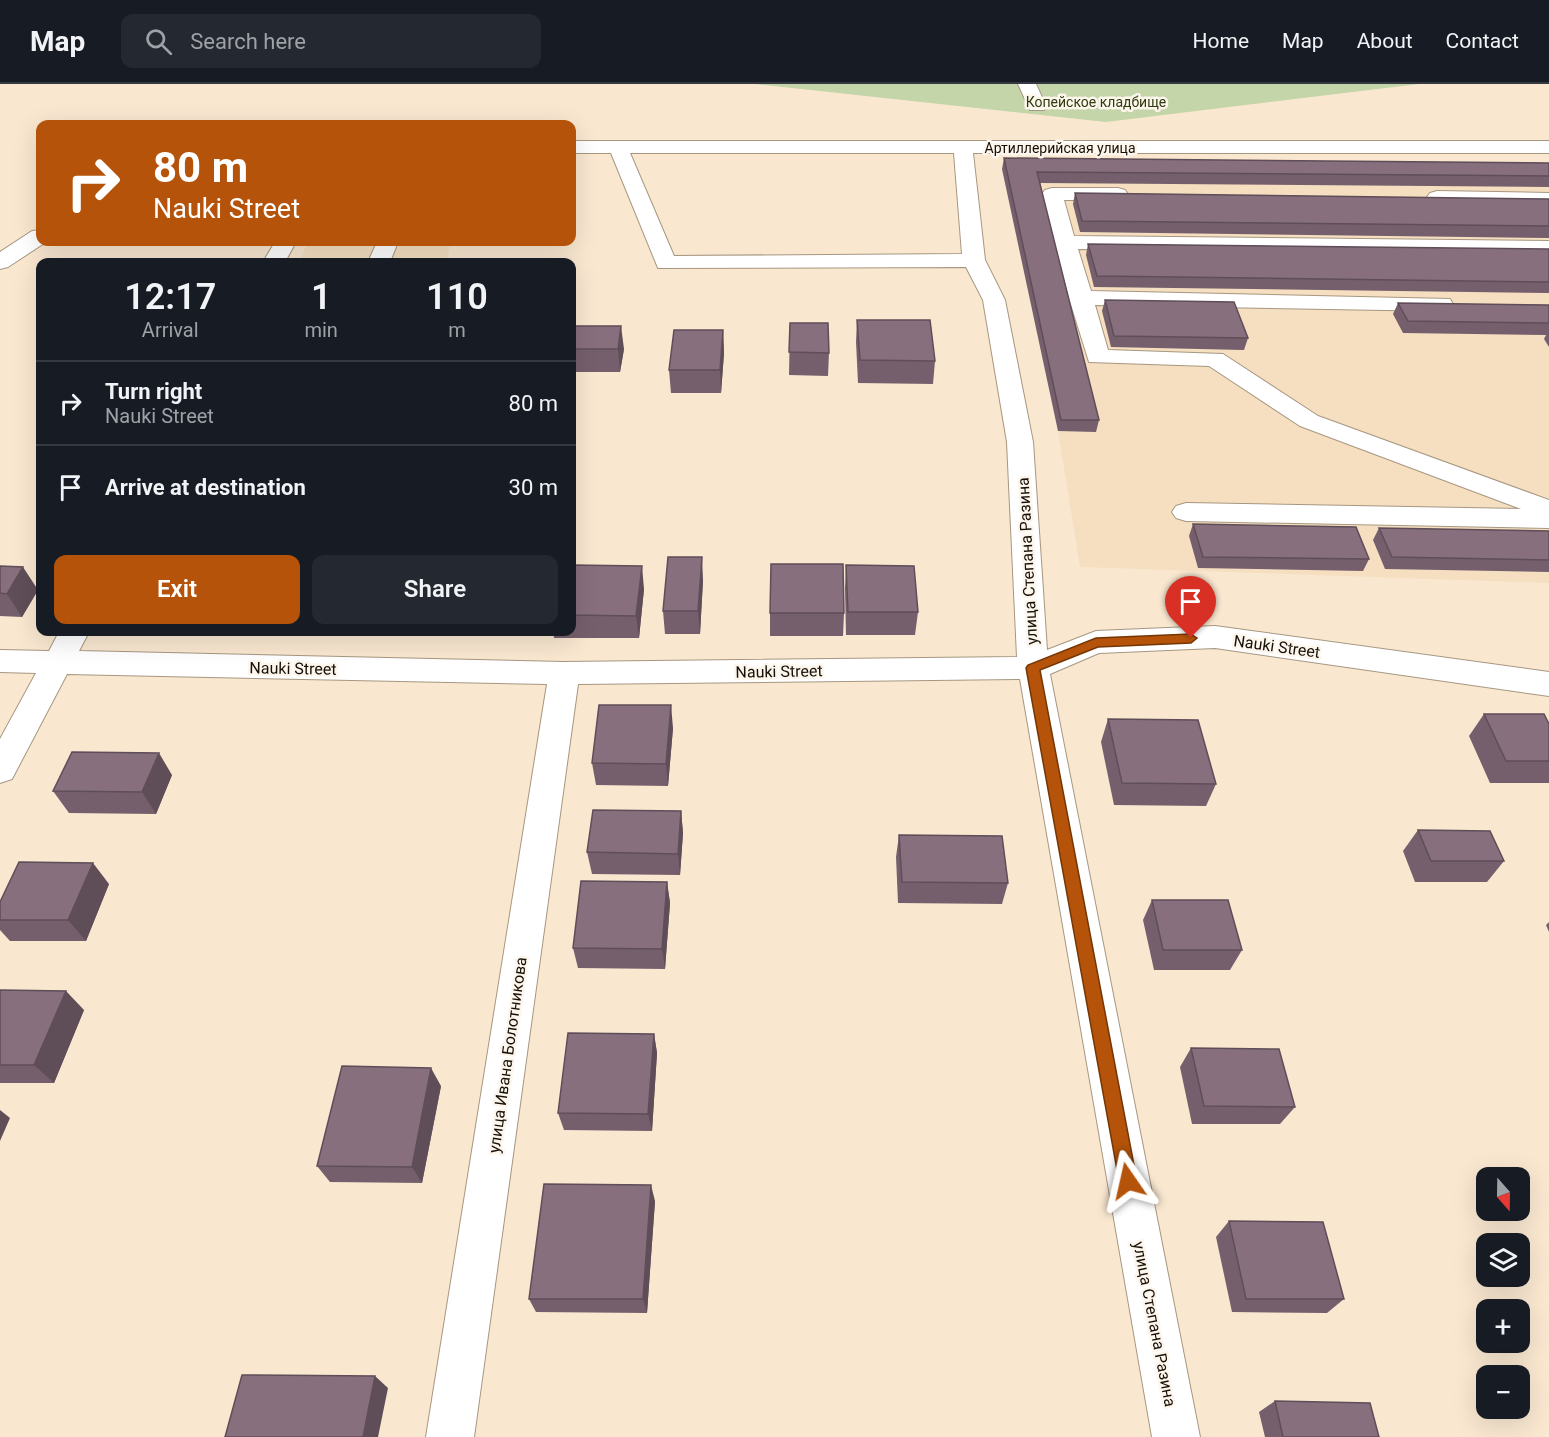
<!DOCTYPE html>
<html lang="en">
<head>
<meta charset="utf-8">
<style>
  :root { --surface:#171b24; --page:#242831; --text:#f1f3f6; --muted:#9ea1a6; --line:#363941; --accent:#b45309 }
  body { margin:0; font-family:Roboto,sans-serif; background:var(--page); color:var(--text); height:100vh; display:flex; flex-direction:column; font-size:22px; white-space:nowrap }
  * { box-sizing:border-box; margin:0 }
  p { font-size:20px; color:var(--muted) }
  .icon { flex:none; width:33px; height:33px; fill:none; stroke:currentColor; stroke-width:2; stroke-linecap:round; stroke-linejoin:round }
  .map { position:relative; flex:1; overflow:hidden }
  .drawer { position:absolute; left:36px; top:174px; width:540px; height:378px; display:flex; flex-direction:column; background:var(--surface); border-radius:12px; box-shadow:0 6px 24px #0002 }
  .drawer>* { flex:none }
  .hud { position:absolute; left:36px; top:36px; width:540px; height:126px; border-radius:12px; box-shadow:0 6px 24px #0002; background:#b45309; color:#fff; overflow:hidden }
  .needle { width:39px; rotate:160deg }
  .buttons { position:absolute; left:1476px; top:1083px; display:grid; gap:12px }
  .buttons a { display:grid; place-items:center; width:54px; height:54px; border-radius:12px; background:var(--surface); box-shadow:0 6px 24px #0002; font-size:30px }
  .pin { position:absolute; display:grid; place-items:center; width:51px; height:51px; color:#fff; margin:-62px -26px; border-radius:50% 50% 50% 0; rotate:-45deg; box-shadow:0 0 6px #0007 }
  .pin .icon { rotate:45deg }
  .me { position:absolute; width:66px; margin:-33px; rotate:349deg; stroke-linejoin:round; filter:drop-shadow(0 0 4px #0008) }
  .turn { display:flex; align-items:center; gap:21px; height:126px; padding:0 18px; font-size:27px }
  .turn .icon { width:78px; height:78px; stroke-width:2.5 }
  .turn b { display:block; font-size:42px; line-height:51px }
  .eta { display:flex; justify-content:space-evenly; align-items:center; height:102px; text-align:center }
  .eta b { font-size:36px; font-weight:600; line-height:42px }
  .primary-button { display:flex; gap:12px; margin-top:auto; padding:12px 18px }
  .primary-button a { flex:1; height:69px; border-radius:12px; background:var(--accent); color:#fff; font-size:24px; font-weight:600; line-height:69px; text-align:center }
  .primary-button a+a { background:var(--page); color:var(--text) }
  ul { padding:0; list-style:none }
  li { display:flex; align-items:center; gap:18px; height:84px; padding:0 18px; border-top:2px solid var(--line) }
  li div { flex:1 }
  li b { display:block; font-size:22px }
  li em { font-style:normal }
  header { display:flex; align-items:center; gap:36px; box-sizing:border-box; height:84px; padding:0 30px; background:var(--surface); border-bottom:2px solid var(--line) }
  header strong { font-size:28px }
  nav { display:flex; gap:33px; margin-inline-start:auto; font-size:21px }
  .search { width:420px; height:54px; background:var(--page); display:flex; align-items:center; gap:15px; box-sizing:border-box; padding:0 21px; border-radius:12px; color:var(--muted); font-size:22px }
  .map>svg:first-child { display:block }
</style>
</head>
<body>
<header>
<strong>Map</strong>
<div class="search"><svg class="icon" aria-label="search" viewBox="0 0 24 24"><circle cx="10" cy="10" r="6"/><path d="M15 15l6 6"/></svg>Search here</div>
<nav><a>Home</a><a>Map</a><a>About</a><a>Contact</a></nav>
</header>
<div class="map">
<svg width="1549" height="1353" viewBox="0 0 1549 1353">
  <rect width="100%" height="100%" fill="#f9e7d0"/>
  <path fill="#f5dfc0" d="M1002,85L1549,86V499L1080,483L1058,347Z
    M308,158H450L447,178H299Z"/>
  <path fill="#c4d5a9" d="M754,0H1419L1106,38Z"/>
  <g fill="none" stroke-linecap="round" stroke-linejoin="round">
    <g stroke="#a79781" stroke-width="2">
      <path id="minor" d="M1018,0H1036L1046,22L1044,26H1030Z
        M572,57H1549V69H973L985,176L1005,216L1033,358L1047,566L1096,547L1215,542L1549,588V612L1215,564L1099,569L1050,590L1200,1353H1152L1020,595L578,600L474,1353H426L547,600L67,590L12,695L0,699V655L36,589L0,588V566L49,567L59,548H89L79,567L564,578L1017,573L1007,358L983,216L966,183L658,184L611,69H572ZM630,69H954L962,170L674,172Z
        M1052,104H1118L1125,106L1128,110L1125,114L1118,116H1064L1074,152L1549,157V171L1078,165L1091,207L1450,215L1453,220L1450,225L1442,227L1095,221L1108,266L1223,270L1318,332L1549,416V444L1186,437L1176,434L1172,428L1176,422L1186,419L1521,425L1300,342L1209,282L1089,278L1069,214L1042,110L1045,106Z
        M1437,107L1549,109V121L1430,117L1427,113L1430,109Z
        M40,146V158H46L8,183L0,185V168L32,147Z
        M275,158H296L285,178H263Z
        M377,158H398L390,178H368Z"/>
    </g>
    <use href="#minor" fill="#fff" fill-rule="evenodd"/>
  </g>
  <path fill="#755f6c" d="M1004,74L1549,79V103L1040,99L1099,336L1096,348L1058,347L1002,85Z
    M1075,109L1549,115V154L1080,148L1073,120Z
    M1088,160L1549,165V209L1094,203L1086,171Z
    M1105,216L1248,254L1244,266L1111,263L1102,227Z
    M1398,219L1549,221V263L1544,255L1546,251L1403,249L1393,230Z
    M857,236L935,277L933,300L858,299L856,258Z
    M790,239L829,269L828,292L789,291Z
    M572,242L624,265L620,288H572Z
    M723,246L724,269L721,309H671L669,286Z
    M1193,440L1369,475L1363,487L1198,484L1189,452Z
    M1379,444L1549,447V488L1385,485L1373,456Z
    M572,481L644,505L639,554H554L553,548H572Z
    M846,481L918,528L915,551H846L845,504Z
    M0,482L38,506L22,533L0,532Z
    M703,496L700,550H665L663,527Z
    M770,529H844L843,552H770Z
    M426,548H513V552H427Z
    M1484,630L1549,640V699H1490L1469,652Z
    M1108,635L1216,700L1206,722L1114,721L1101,658Z
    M673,644L668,702L596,701L592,679Z
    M172,691L156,730L69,729L53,707Z
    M681,727L683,749L680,791L592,790L587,768Z
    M1418,746L1504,777L1487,798H1415L1403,767Z
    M899,751L1008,799L1002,820L898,819L896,773Z
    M667,798L670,819L665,885L578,884L573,864Z
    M109,800L86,857H10L0,846V818Z
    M1152,816L1242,866L1230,886H1154L1143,836Z
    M1549,838V848L1546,841Z
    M0,906L84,926L54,999H0Z
    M654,950L657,969L652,1047L564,1046L558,1029Z
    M1191,964L1295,1023L1280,1040H1192L1180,983Z
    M441,1002L422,1099L330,1098L317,1082Z
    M655,1117L647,1229L536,1228L529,1215Z
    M1229,1137L1344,1215L1327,1229L1232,1228L1216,1153Z
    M1275,1317L1379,1353H1265L1259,1328Z"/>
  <path fill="#5f4e58" d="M621,242L624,265L620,288L618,265Z
    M723,246L724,269L721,309L720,286Z
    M702,473L703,496L700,550L698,527Z
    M642,482L644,505L639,554L636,532Z
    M23,483L38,506L22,533L7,510Z
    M671,621L673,644L668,702L666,680Z
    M159,669L172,691L156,730L142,708Z
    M681,727L683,749L680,791L678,770Z
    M93,779L109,800L86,857L68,836Z
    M667,798L670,819L665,885L662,865Z
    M66,907L84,926L54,999L34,981Z
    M654,950L657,969L652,1047L648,1030Z
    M431,984L441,1002L422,1099L412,1083Z
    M0,1026L10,1034L0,1057Z
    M651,1101L655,1117L647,1229L643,1215Z
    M375,1292L388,1304L378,1353H363Z"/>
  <path fill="#886f7e" stroke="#5f4e58" stroke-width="1.5" d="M1004,74L1549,79V92L1037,88L1099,336H1061Z
    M1075,109L1549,115V142L1082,137Z
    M1088,160L1549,165V198L1097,192Z
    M1105,216L1234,218L1248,254L1114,252Z
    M1398,219L1549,221V239L1408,237Z
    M857,236H930L935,277L860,276Z
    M790,239H828L829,269L789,268Z
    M572,242H621L618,265H572Z
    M674,246H723L720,286H669Z
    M1193,440L1356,443L1369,475L1203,473Z
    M1379,444L1549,447V476L1392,473Z
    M668,473H702L698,527H663Z
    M771,480H843L844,529H770Z
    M572,481L642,482L636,532L572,531Z
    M846,481L914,482L918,528H848Z
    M0,482L23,483L7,510L0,509Z
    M599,621H671L666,680L592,679Z
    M1484,630H1544L1549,640V677H1506Z
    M1108,635L1198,636L1216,700L1122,699Z
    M72,668L159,669L142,708L53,707Z
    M593,726L681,727L678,770L587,768Z
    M1418,746L1490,747L1504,777H1431Z
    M899,751L1002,752L1008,799L902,798Z
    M19,778L93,779L68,836H0V818Z
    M581,797L667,798L662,865L573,864Z
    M1152,816H1228L1242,866H1163Z
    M0,906L66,907L34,981H0Z
    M568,949L654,950L648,1030L558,1029Z
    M1191,964L1279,965L1295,1023L1204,1022Z
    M342,982L431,984L412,1083L317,1082Z
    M544,1100L651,1101L643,1215H529Z
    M1229,1137L1323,1138L1344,1215H1246Z
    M242,1291L375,1292L363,1353H225Z
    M1275,1317L1370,1319L1379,1353H1283Z"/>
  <path fill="#b45309" stroke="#753606" stroke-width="1.5" d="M1191,550L1197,554L1191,559L1098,563L1040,586L1137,1097L1134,1103L1128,1105L1122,1103L1119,1097L1026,584L1028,581L1096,554Z"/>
  <g text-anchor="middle" stroke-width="5" stroke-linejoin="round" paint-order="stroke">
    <g font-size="14" fill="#2f3d0e" stroke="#fdf6ed">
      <text x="1096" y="23">Копейское кладбище</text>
    </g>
    <g font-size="14" fill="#161008" stroke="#fdf6ed">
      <text x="1060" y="69">Артиллерийская улица</text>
    </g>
    <g font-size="16" fill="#161008" stroke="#fdf6ed">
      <text transform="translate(1027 477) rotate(-93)" y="6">улица Степана Разина</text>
      <text transform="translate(1277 562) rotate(8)" y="6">Nauki Street</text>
      <text transform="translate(293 584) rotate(1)" y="6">Nauki Street</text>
      <text transform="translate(779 587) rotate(-1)" y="6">Nauki Street</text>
      <text transform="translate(507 971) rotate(-82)" y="6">улица Ивана Болотникова</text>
      <text transform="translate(1155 1240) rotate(79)" y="6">улица Степана Разина</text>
    </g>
  </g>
</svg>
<div class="buttons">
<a><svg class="needle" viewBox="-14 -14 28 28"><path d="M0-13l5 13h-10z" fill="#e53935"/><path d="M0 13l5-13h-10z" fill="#9ea1a6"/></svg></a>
<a><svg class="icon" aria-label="layers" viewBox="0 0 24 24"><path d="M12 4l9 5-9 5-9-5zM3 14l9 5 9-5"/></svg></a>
<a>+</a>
<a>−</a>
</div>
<div class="pin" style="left:1191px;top:554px;background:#d93025"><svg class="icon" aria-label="arrive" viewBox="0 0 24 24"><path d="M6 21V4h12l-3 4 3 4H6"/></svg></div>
<svg class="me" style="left:1128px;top:1097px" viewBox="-20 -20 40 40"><path d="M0-17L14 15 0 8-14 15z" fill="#b45309" stroke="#fff" stroke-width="4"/></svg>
<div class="hud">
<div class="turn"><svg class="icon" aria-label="right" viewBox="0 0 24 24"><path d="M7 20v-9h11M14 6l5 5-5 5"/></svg><div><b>80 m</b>Nauki Street</div></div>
</div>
<section class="drawer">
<div class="eta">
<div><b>12:17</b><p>Arrival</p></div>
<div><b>1</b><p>min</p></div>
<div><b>110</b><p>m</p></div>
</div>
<ul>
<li><svg class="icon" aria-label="right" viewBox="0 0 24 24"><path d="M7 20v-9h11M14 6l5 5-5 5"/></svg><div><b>Turn right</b><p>Nauki Street</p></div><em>80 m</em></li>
<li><svg class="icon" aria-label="arrive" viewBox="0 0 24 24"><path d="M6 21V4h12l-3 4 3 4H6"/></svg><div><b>Arrive at destination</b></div><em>30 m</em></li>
</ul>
<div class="primary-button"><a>Exit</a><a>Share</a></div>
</section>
</div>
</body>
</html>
